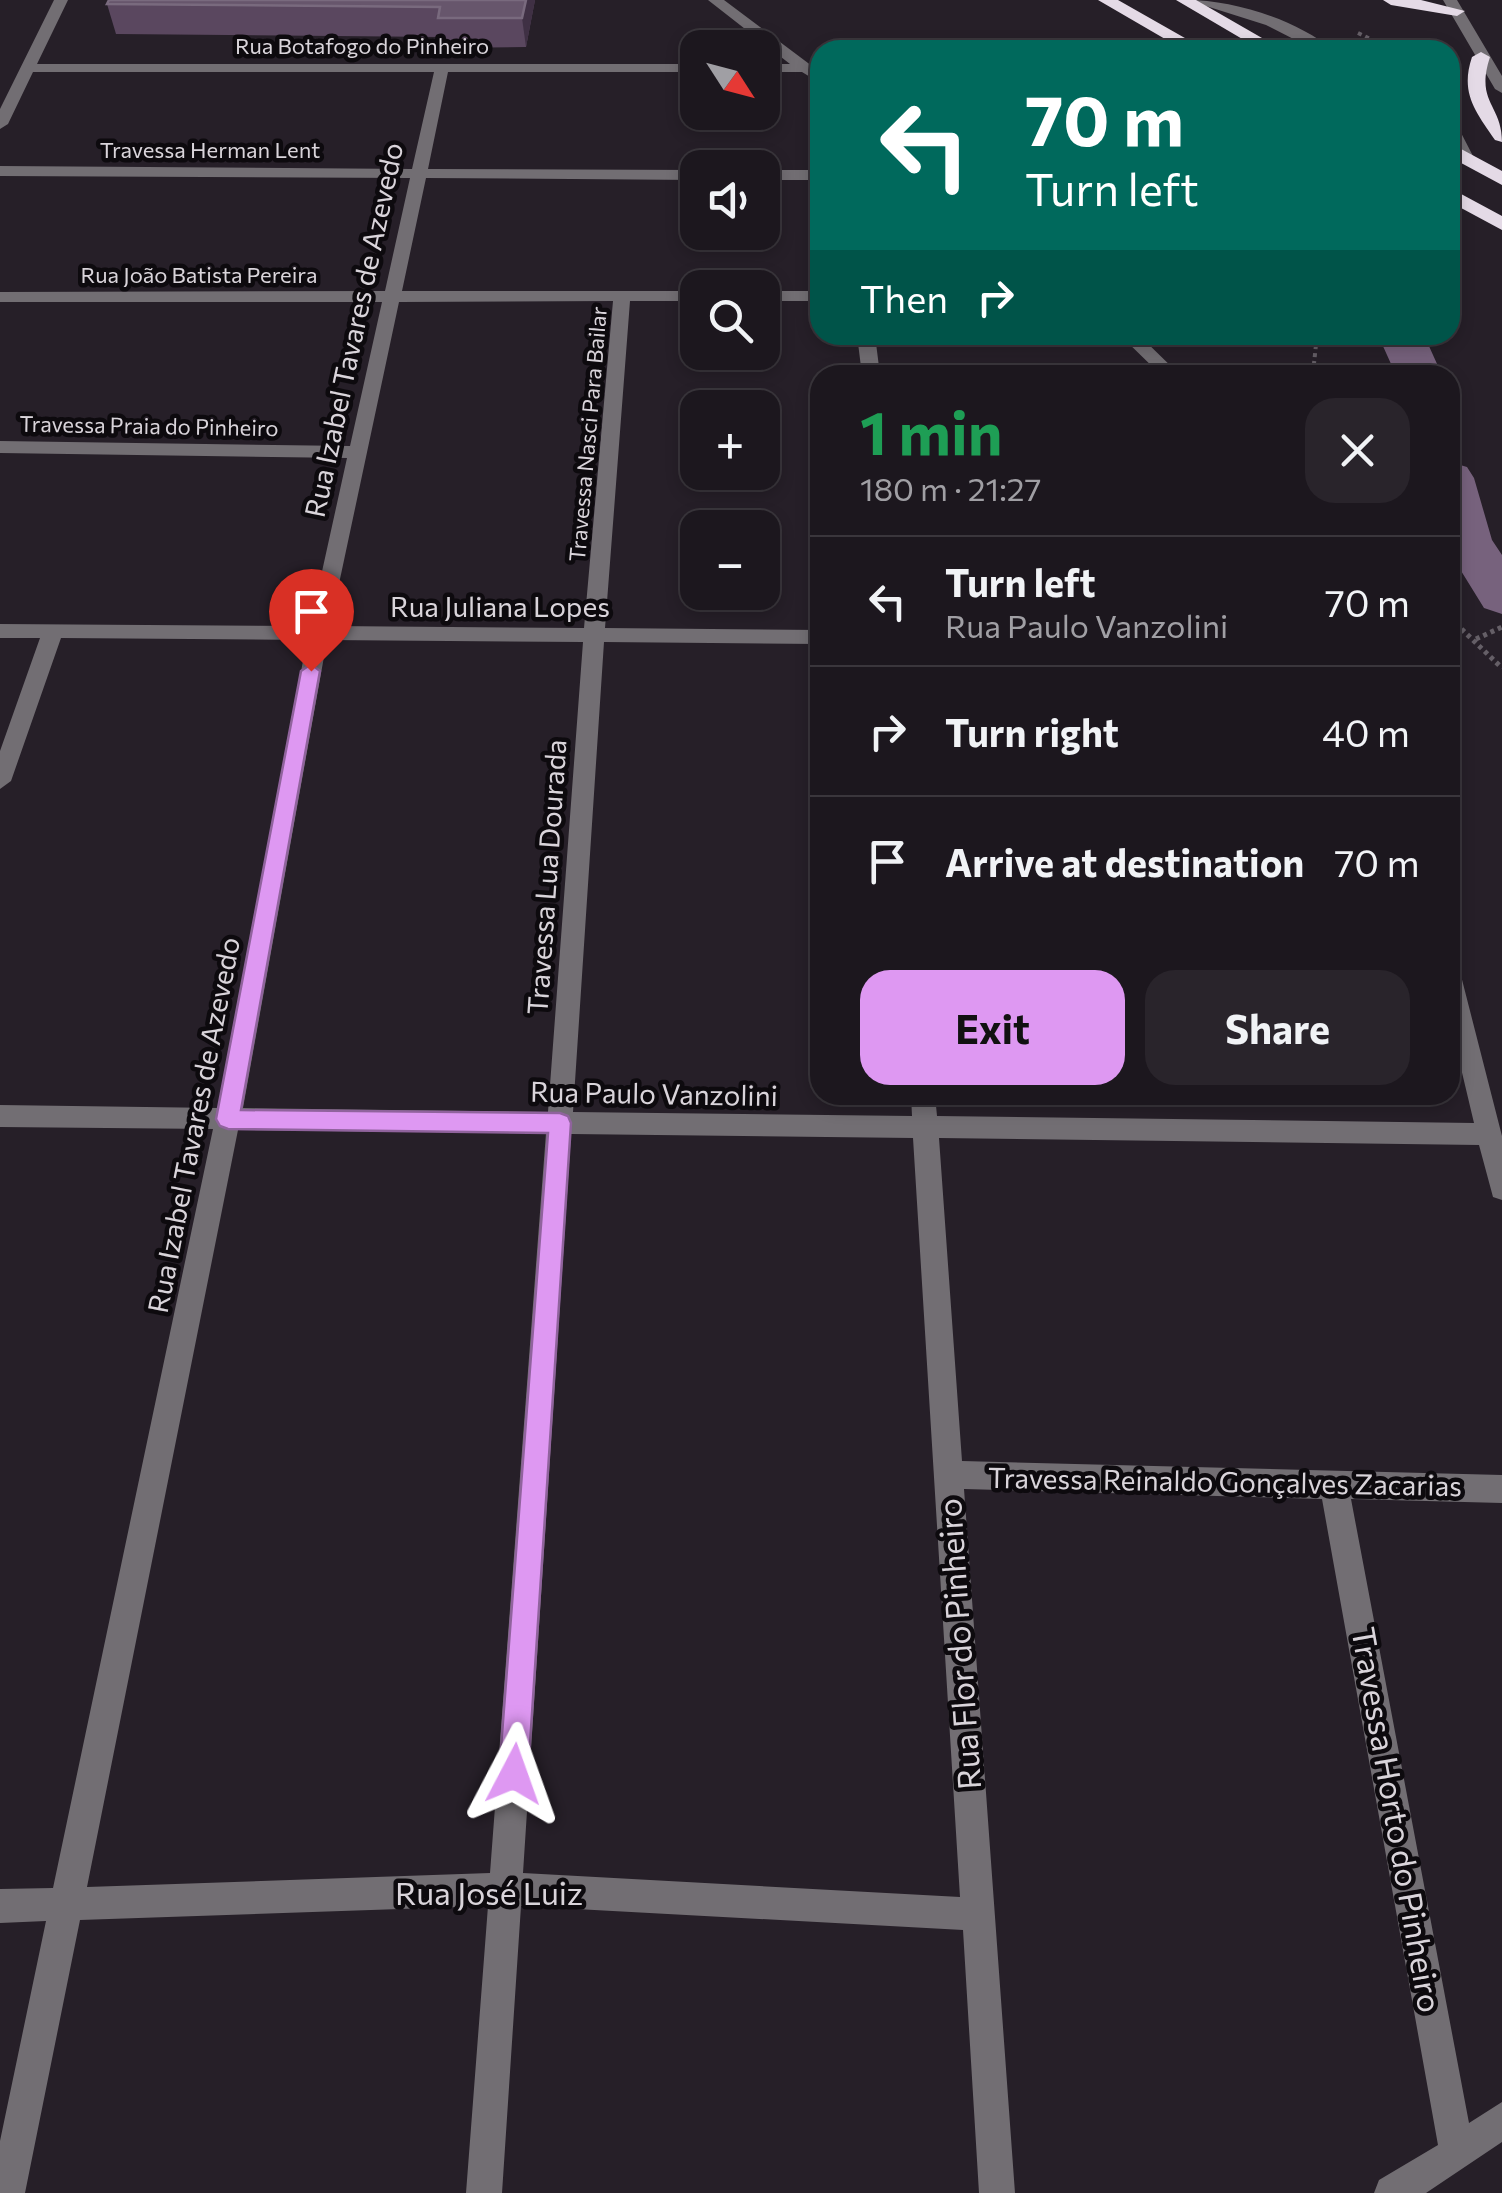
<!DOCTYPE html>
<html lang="en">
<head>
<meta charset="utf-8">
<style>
  :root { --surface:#1c171e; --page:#29242b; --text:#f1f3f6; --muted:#a09fa4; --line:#3a363c; --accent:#de98f2 }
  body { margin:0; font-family:Commissioner,sans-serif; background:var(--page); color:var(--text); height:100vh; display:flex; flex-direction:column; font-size:38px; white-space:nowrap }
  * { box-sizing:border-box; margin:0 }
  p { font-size:32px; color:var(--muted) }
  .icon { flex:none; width:55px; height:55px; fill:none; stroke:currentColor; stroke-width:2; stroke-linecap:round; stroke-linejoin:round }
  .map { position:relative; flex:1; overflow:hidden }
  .drawer { position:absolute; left:810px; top:365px; width:650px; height:740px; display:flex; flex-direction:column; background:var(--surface); border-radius:30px; box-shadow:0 5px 15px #0003,0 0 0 2px var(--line) }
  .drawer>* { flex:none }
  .hud { position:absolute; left:810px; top:40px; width:650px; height:305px; border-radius:30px; box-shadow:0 5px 15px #0003,0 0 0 2px var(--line); background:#00695c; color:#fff; overflow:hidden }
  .needle { width:65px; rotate:126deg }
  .controls { position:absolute; left:680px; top:30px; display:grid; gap:20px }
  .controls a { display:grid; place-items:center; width:100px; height:100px; border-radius:20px; background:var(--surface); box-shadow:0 5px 15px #0003,0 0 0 2px var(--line); font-size:50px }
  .pin { position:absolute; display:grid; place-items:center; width:85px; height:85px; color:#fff; margin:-102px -42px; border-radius:50% 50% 50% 0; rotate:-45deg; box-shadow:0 0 10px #0007 }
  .pin .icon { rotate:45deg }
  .me { position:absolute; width:110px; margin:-55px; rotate:4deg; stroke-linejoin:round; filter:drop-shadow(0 0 8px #0008) }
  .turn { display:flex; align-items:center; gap:35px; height:210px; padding:0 50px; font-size:45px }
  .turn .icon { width:130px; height:130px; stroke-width:2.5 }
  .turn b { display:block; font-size:70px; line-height:85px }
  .then { display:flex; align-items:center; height:95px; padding:0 50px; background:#0003; gap:20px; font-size:38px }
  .round { display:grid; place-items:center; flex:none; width:105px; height:105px; border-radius:30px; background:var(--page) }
  .summary { display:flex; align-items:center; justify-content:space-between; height:170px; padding:0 50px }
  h1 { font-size:60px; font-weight:700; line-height:75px; color:#1e9e55 }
  .button { display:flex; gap:20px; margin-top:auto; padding:20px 50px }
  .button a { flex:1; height:115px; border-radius:30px; background:var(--accent); color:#111; font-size:40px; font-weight:700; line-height:115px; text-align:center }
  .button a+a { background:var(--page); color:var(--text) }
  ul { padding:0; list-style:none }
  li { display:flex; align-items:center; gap:30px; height:130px; padding:0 50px; border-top:2px solid var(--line) }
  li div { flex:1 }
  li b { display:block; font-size:38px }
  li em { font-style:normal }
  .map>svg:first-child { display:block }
</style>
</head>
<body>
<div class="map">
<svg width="1502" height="2193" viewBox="0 0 1502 2193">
  <rect width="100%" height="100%" fill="#261f28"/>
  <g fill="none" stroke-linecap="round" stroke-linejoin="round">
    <path fill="#77627d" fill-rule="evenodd" d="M1378,335H1424L1442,375H1396Z
      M1450,462L1467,467L1474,478L1492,540L1502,555V614L1484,608L1450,553Z"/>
    <path stroke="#655f67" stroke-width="4" stroke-dasharray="4 4" stroke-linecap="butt" d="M1358,33L1393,50
      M1406,42L1422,50
      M1313,373L1317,335"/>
    <path stroke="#655f67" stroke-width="5" stroke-dasharray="4 4" stroke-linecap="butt" d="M1313,375V370
      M1450,618L1502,668
      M1476,639L1502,627"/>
    <path fill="#726e73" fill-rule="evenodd" d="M54,0H68L37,64H698V72H448L428,169L698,170V180L426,178L402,291H698V301H630L605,628L820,630V644L604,642L573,1112L912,1116L911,1095H935L937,1116L1474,1123L1450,1022V961L1458,964L1502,1136V1200L1493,1197L1479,1145L939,1138L962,1461L1502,1475V1503L1351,1499L1469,2123L1502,2102V2142L1426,2193H1374L1379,2180L1438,2145L1322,1499L964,1489L1015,2193H979L963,1930L521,1906L502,2193H466L488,1906L80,1920L25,2193H0V2141L46,1921L0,1923V1889L53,1888L213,1129L0,1127V1105L218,1108L307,640L61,638L11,781L0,789V751L40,638H0V624L310,626L347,458L0,453V441L350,446L382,302H0V292L385,291L410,178L0,176V166L412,169L434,72H33L8,124L0,129V109ZM613,301L584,628L330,626L399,302ZM327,640L583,642L548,1112L243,1108ZM238,1130L546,1133L490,1873L87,1887ZM571,1134L913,1138L960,1897L523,1873Z
      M708,0H724L820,72V83L802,72H762V64H790Z
      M1187,0C1234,0 1297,20 1333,50H1315L1266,25Z
      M1443,0H1457L1502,76V93L1495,89Z
      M1450,122L1458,127L1474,158L1472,161L1458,158L1450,142Z
      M762,170H820V180H762Z
      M762,291H820V301H762Z
      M857,335H875L880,375H862Z
      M1120,335H1139L1180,375H1161Z"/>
    <path fill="#e4dae6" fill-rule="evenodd" d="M1098,0H1118L1206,50H1184Z
      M1176,0H1196L1283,50H1261Z
      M1383,0H1421L1465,11L1457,16L1391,5Z
      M1481,52L1490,57C1475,103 1502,104 1502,142L1495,140C1475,111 1460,93 1472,57Z
      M1450,143L1502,171V185L1450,157Z
      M1450,188L1502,216V230L1450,202Z"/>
  </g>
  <path fill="#5a475f" d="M109,0H535L526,47L442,48L441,37L116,34L107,4Z"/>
  <path fill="#3f3044" d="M526,0H535L526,47L522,18Z"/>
  <path fill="#67566c" stroke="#796a7e" stroke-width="2.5" d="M109,0H526L522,18H438L440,7L107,4Z"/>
  <path fill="#de98f2" stroke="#90639d" stroke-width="2.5" d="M311,664L320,671L241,1110L560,1113L568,1116L571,1123L528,1774L524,1784L514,1788L504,1784L499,1774L548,1133L228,1129L220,1126L216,1119L301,671Z"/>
  <g text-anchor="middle" stroke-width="9" stroke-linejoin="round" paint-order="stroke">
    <g font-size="22" fill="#d9d4da" stroke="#0d0a0e">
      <text x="362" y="54">Rua Botafogo do Pinheiro</text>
      <text x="210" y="158">Travessa Herman Lent</text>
      <text x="199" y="283">Rua João Batista Pereira</text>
      <text transform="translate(149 426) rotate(1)" y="8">Travessa Praia do Pinheiro</text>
      <text transform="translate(588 434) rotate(-85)" y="8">Travessa Nasci Para Bailar</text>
    </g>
    <g font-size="28" fill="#d9d4da" stroke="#0d0a0e">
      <text transform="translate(354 330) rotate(-78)" y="10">Rua Izabel Tavares de Azevedo</text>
      <text x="500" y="617">Rua Juliana Lopes</text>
      <text transform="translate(547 877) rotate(-86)" y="10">Travessa Lua Dourada</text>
      <text transform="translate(654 1094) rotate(1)" y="10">Rua Paulo Vanzolini</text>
      <text transform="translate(194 1125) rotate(-79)" y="10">Rua Izabel Tavares de Azevedo</text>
      <text transform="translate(1225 1482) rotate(1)" y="10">Travessa Reinaldo Gonçalves Zacarias</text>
    </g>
    <g font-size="32" fill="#d9d4da" stroke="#0d0a0e">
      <text transform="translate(960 1644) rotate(-94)" y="11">Rua Flor do Pinheiro</text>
      <text transform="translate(1396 1820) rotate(80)" y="11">Travessa Horto do Pinheiro</text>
      <text x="489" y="1905">Rua José Luiz</text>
    </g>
  </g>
</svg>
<div class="controls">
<a><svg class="needle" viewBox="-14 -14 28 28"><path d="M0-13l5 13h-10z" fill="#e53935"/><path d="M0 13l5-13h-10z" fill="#a09fa4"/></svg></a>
<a><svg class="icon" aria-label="sound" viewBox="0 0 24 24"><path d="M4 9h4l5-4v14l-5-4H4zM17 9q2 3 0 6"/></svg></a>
<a><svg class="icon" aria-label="search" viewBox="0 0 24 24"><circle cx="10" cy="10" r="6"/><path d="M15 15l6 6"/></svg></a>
<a>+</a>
<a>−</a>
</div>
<div class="pin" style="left:311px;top:671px;background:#d93025"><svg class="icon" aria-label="arrive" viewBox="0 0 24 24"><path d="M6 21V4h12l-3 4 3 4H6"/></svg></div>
<svg class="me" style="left:514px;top:1774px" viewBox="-20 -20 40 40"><path d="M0-17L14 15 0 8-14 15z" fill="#de98f2" stroke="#fff" stroke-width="4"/></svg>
<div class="hud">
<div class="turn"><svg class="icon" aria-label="left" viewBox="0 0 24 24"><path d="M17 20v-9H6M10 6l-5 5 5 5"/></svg><div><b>70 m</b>Turn left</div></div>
<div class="then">Then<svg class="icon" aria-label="right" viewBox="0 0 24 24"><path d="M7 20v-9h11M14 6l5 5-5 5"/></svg></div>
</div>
<section class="drawer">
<div class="summary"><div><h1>1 min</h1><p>180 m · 21:27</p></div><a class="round"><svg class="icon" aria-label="close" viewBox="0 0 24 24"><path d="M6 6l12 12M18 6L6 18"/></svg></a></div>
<ul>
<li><svg class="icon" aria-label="left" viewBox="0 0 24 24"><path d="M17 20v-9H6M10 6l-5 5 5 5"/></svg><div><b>Turn left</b><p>Rua Paulo Vanzolini</p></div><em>70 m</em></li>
<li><svg class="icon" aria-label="right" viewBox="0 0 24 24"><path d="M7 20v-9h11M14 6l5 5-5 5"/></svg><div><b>Turn right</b></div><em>40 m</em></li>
<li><svg class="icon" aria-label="arrive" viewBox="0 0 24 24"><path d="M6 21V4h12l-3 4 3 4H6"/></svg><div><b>Arrive at destination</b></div><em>70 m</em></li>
</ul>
<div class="button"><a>Exit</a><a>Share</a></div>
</section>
</div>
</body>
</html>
